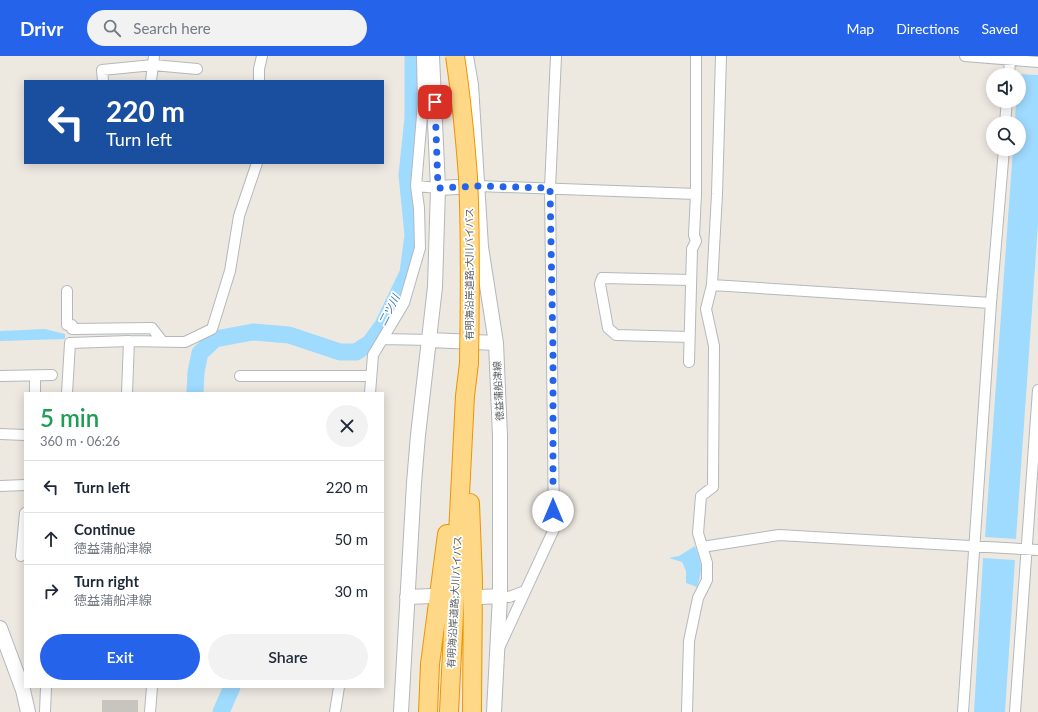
<!DOCTYPE html>
<html lang="en">
<head>
<meta charset="utf-8">
<style>
  :root { --surface:#fff; --page:#f2f2f3; --text:#1f2937; --muted:#747a83; --line:#e0e1e3; --accent:#2563eb }
  body { margin:0; font-family:Lato,"Noto Sans JP",sans-serif; background:var(--page); color:var(--text); height:100vh; display:flex; flex-direction:column; font-size:15px; white-space:nowrap }
  * { box-sizing:border-box; margin:0 }
  p { font-size:13px; color:var(--muted) }
  .icon { flex:none; width:22px; height:22px; fill:none; stroke:currentColor; stroke-width:2; stroke-linecap:round; stroke-linejoin:round }
  .map { position:relative; flex:1; overflow:hidden }
  .drawer { position:absolute; left:24px; top:336px; width:360px; height:296px; display:flex; flex-direction:column; background:var(--surface); border-radius:0px; box-shadow:0 2px 10px #0003 }
  .drawer>* { flex:none }
  .top-card { position:absolute; left:24px; top:24px; width:360px; height:84px; border-radius:0px; box-shadow:0 2px 10px #0003; background:#1a4fa0; color:#fff; overflow:hidden }
  .buttons { position:absolute; left:986px; top:12px; display:grid; gap:8px }
  .buttons a { display:grid; place-items:center; width:40px; height:40px; border-radius:50%; background:var(--surface); box-shadow:0 2px 10px #0003; font-size:20px }
  .pin { position:absolute; display:grid; place-items:center; width:34px; height:34px; color:#fff; margin:-17px; border-radius:8px; box-shadow:0 2px 6px #0006 }
  .me { position:absolute; width:44px; margin:-22px; rotate:0deg; stroke-linejoin:round; filter:drop-shadow(0 0 3px #0008) }
  .turn { display:flex; align-items:center; gap:14px; height:84px; padding:0 16px; font-size:18px }
  .turn .icon { width:52px; height:52px; stroke-width:2.5 }
  .turn b { display:block; font-size:28px; line-height:34px }
  .round { display:grid; place-items:center; flex:none; width:42px; height:42px; border-radius:21px; background:var(--page) }
  .headline { display:flex; align-items:center; justify-content:space-between; height:68px; padding:0 16px }
  h1 { font-size:24px; font-weight:600; line-height:30px; color:#1e9e55 }
  .button { display:flex; gap:8px; margin-top:auto; padding:8px 16px }
  .button a { flex:1; height:46px; border-radius:24px; background:var(--accent); color:#fff; font-size:16px; font-weight:600; line-height:46px; text-align:center }
  .button a+a { background:var(--page); color:var(--text) }
  ul { padding:0; list-style:none }
  li { display:flex; align-items:center; gap:12px; height:52px; padding:0 16px; border-top:1px solid var(--line) }
  li div { flex:1 }
  li b { display:block; font-size:15px }
  li em { font-style:normal }
  header { display:flex; align-items:center; gap:24px; box-sizing:border-box; height:56px; padding:0 20px; background:var(--accent); color:#fff }
  header strong { font-size:19px }
  nav { display:flex; gap:22px; margin-inline-start:auto; font-size:14px }
  .search { width:280px; height:36px; background:var(--page); display:flex; align-items:center; gap:10px; box-sizing:border-box; padding:0 14px; border-radius:22px; color:var(--muted); font-size:15px }
  .map>svg:first-child { display:block }
</style>
</head>
<body>
<header>
<strong>Drivr</strong>
<div class="search"><svg class="icon" aria-label="search" viewBox="0 0 24 24"><circle cx="10" cy="10" r="6"/><path d="M15 15l6 6"/></svg>Search here</div>
<nav><a>Map</a><a>Directions</a><a>Saved</a></nav>
</header>
<div class="map">
<svg width="1038" height="656" viewBox="0 0 1038 656">
  <rect width="100%" height="100%" fill="#ede9e1"/>
  <path fill="#9fdbff" d="M1018,18L1038,19V168L1016,483L985,481L1013,93H1019V67H1015L1016,45H1019Z
    M45,273L65,278V283L0,285V275Z
    M695,490C702,507 703,514 697,531L686,527V515L682,506L669,502L679,500Z
    M983,502L1015,504L1005,656H974Z"/>
  <g fill="none" stroke-linecap="round" stroke-linejoin="round">
    <path stroke="#9fdbff" stroke-width="17" d="M195,337L196,316L200,297L215,283L253,276L289,279L340,296H356L370,287L383,269L408,217L413,179L407,119L413,62V0
      M221,656L232,631"/>
  </g>
  <path fill="#c8c4be" d="M102,644H138V656H102Z"/>
  <g fill="none" stroke-linecap="round" stroke-linejoin="round">
    <g stroke="#b4b8bc" stroke-width="12">
      <path id="street" d="M965,0L1038,6
        M1009,19L1010,4
        M103,25L102,14L153,9L197,13
        M151,25L154,0
        M259,25V13L262,0
        M1005,67L1007,45
        M416,130L438,132
        M478,130L696,138
        M712,229L991,247
        M67,235V269H72V273L152,272L162,285
        M689,281L616,279L608,272L600,228L602,222L691,224
        M383,283L430,284
        M689,306L692,193L696,185L694,179L696,138V0
        M0,320L52,319
        M35,320V337
        M240,320H371
        M67,337L70,287L129,285L185,286L212,273L230,215L239,160L257,107
        M127,337L129,285
        M370,337L373,299L404,247L420,192L419,152L416,130L423,48L422,0
        M0,378L25,379
        M0,430L25,429
        M702,491L779,479L1038,494
        M21,500L25,457
        M500,540L509,541L525,535
        M499,592L554,473L550,132L556,0
        M45,656L46,631
        M150,656L152,631
        M335,656L339,631
        M687,656L689,585L698,542L707,524V507L698,477L701,440L713,431L714,290L706,253L712,229L717,138L721,0
        M963,656L991,247L1004,93
        M1015,656L1038,334"/>
    </g>
    <g stroke="#b3b7bc" stroke-width="16">
      <path id="secondary" d="M466,0L471,29L481,191L496,287L500,380V540L494,656
        M438,132L478,130
        M430,284L496,287
        M407,541L432,540
        M481,541L500,540
        M0,572L23,634L28,656
        M401,656L414,427L418,379L435,231L438,132L432,0"/>
    </g>
    <g stroke="#ee9400" stroke-width="20">
      <path id="highway" d="M470,447L473,524L472,656
        M428,656L430,608L447,478
        M449,656L465,340L469,307"/>
    </g>
    <use href="#street" stroke="#fff" stroke-width="10"/>
    <use href="#secondary" stroke="#fff" stroke-width="14"/>
    <use href="#highway" stroke="#fed886" stroke-width="18"/>
    <g stroke="#ee9400" stroke-width="20" stroke-linecap="butt">
      <path id="highway-bridge" d="M455,0C461,40 465,81 468,121C471,183 470,245 469,307"/>
    </g>
    <use href="#highway-bridge" stroke="#fed886" stroke-width="18"/>
  </g>
  <g fill="none" stroke-linecap="round" stroke-linejoin="round">
    <path stroke="#2563eb" stroke-width="7" stroke-dasharray="0 12.6" d="M435,46L438,132L478,130L550,132L553,296V455"/>
  </g>
  <g text-anchor="middle" stroke-width="3.5" stroke-linejoin="round" paint-order="stroke">
    <g font-size="10" fill="#595e62" stroke="#fff">
      <text transform="translate(469 218) rotate(-90)" y="4">有明海沿岸道路;大川バイパス</text>
      <text transform="translate(498 335) rotate(-93)" y="4">徳益蒲船津線</text>
      <text transform="translate(454 546) rotate(-87)" y="4">有明海沿岸道路;大川バイパス</text>
    </g>
    <g font-size="11" font-style="italic" fill="#3977a9" stroke="#fff">
      <text transform="translate(389 254) rotate(-63)" y="4">二ツ川</text>
    </g>
  </g>
</svg>
<div class="buttons">
<a><svg class="icon" aria-label="sound" viewBox="0 0 24 24"><path d="M4 9h4l5-4v14l-5-4H4zM17 9q2 3 0 6"/></svg></a>
<a><svg class="icon" aria-label="search" viewBox="0 0 24 24"><circle cx="10" cy="10" r="6"/><path d="M15 15l6 6"/></svg></a>
</div>
<div class="pin" style="left:435px;top:46px;background:#d93025"><svg class="icon" aria-label="arrive" viewBox="0 0 24 24"><path d="M6 21V4h12l-3 4 3 4H6"/></svg></div>
<svg class="me" style="left:553px;top:455px" viewBox="-20 -20 40 40"><circle r="19" fill="#fff"/><path d="M0-13L10 11 0 6-10 11z" fill="#2563eb"/></svg>
<div class="top-card">
<div class="turn"><svg class="icon" aria-label="left" viewBox="0 0 24 24"><path d="M17 20v-9H6M10 6l-5 5 5 5"/></svg><div><b>220 m</b>Turn left</div></div>
</div>
<section class="drawer">
<div class="headline"><div><h1>5 min</h1><p>360 m · 06:26</p></div><a class="round"><svg class="icon" aria-label="close" viewBox="0 0 24 24"><path d="M6 6l12 12M18 6L6 18"/></svg></a></div>
<ul>
<li><svg class="icon" aria-label="left" viewBox="0 0 24 24"><path d="M17 20v-9H6M10 6l-5 5 5 5"/></svg><div><b>Turn left</b></div><em>220 m</em></li>
<li><svg class="icon" aria-label="ahead" viewBox="0 0 24 24"><path d="M12 20V5M6 11l6-6 6 6"/></svg><div><b>Continue</b><p>徳益蒲船津線</p></div><em>50 m</em></li>
<li><svg class="icon" aria-label="right" viewBox="0 0 24 24"><path d="M7 20v-9h11M14 6l5 5-5 5"/></svg><div><b>Turn right</b><p>徳益蒲船津線</p></div><em>30 m</em></li>
</ul>
<div class="button"><a>Exit</a><a>Share</a></div>
</section>
</div>
</body>
</html>
